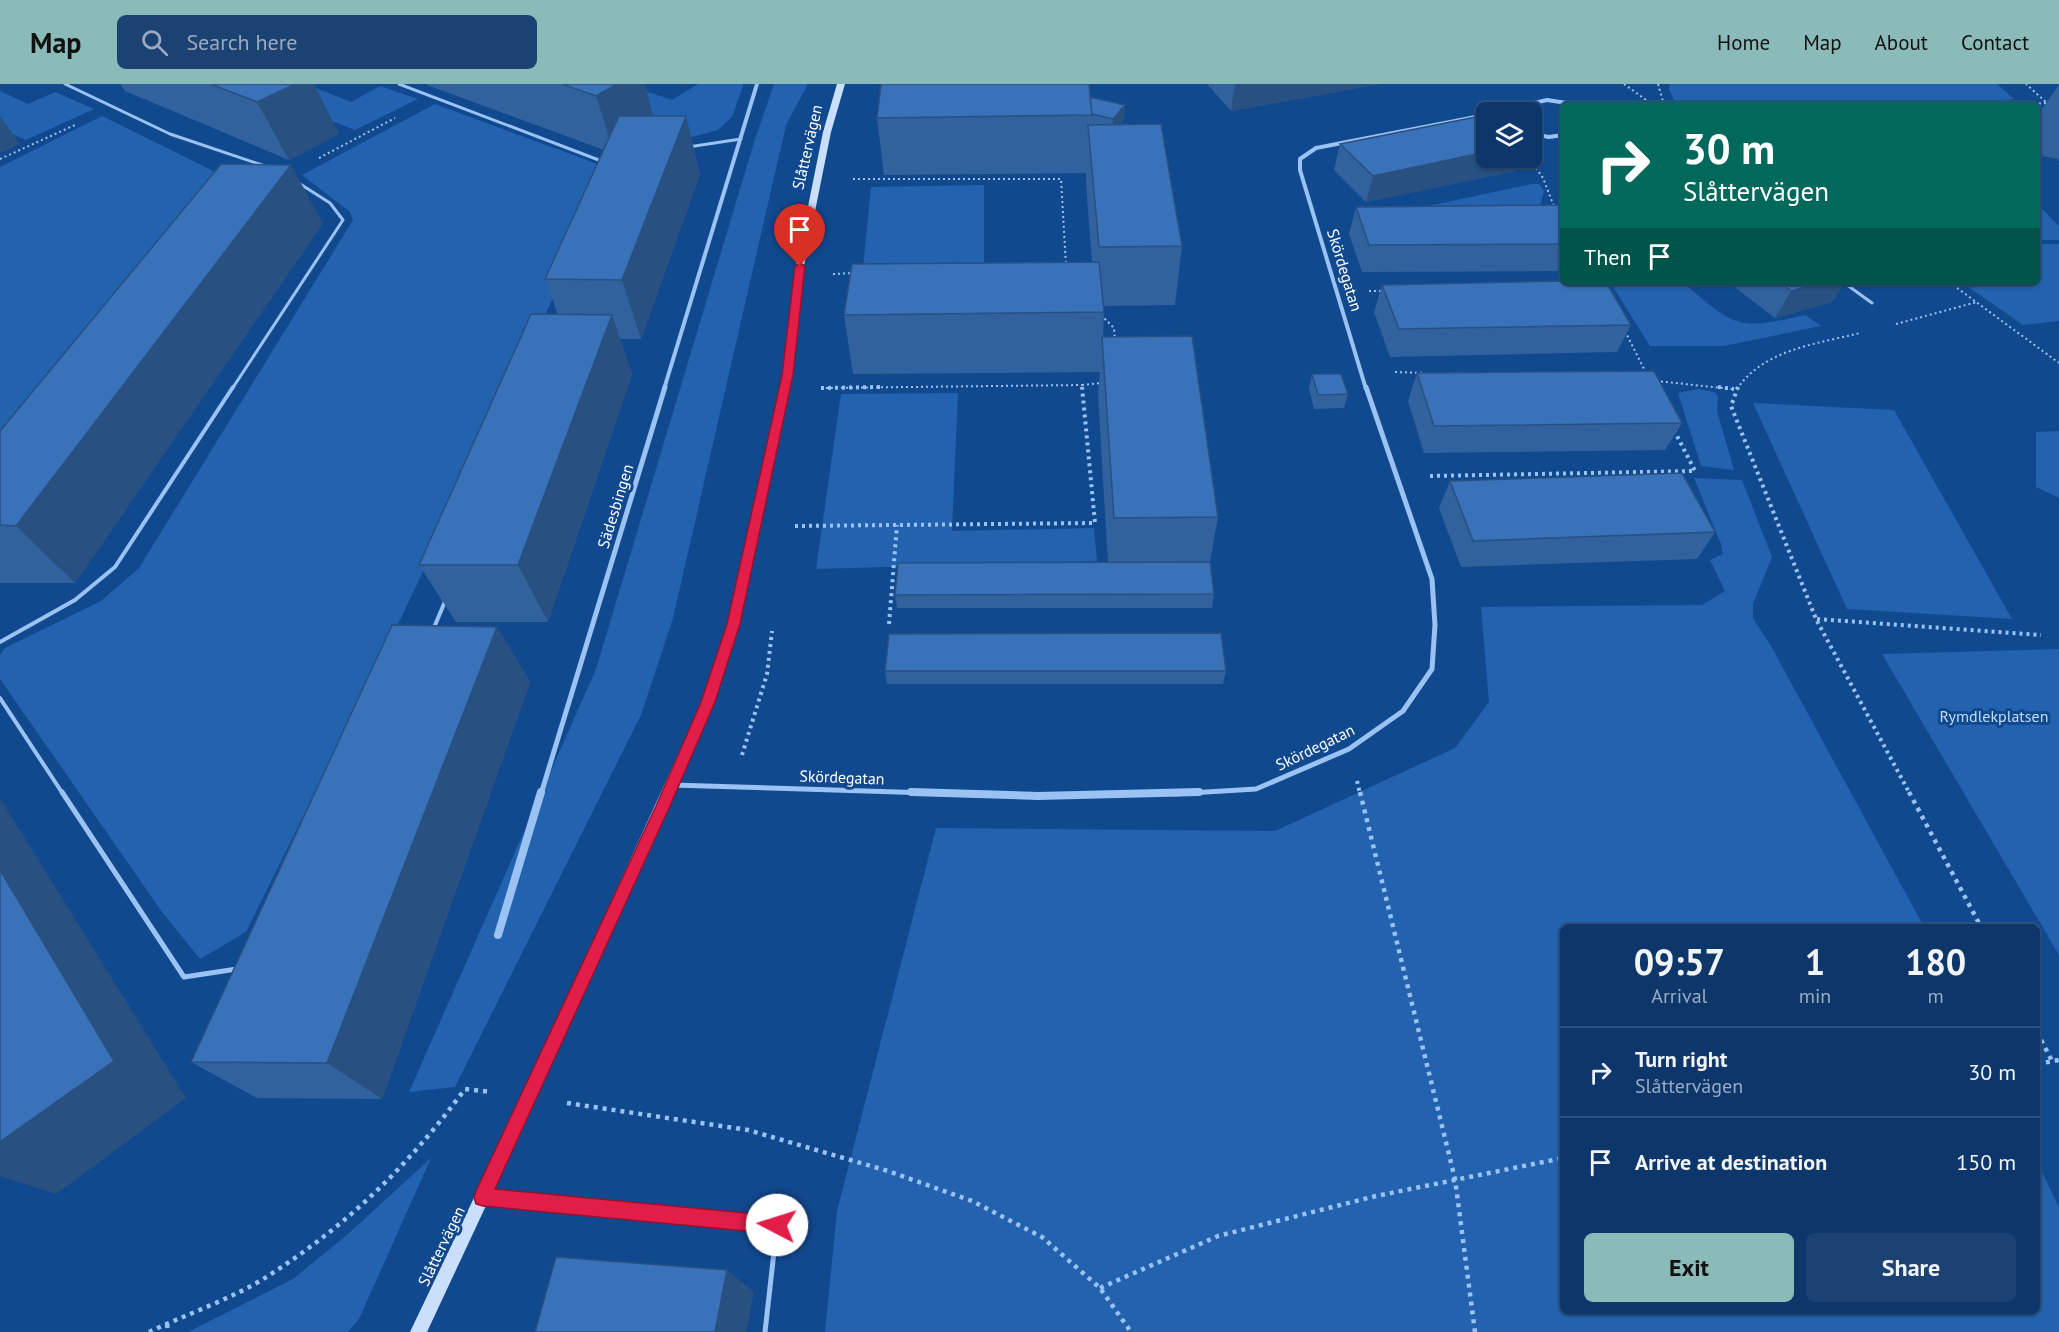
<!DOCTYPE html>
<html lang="en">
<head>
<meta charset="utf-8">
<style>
  :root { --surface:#0d376b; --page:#1b4273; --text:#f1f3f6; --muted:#9aacc1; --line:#2d517e; --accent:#8bbbb9 }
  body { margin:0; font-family:"PT Sans",sans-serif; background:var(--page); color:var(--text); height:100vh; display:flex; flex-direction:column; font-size:22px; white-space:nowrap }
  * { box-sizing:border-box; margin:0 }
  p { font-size:20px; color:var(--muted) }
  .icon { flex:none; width:33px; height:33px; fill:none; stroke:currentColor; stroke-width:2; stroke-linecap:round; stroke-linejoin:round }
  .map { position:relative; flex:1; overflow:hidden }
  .drawer { position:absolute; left:1560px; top:840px; width:480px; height:390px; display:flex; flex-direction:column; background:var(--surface); border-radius:9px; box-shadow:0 2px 4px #0004,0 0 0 2px var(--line) }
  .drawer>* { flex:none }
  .top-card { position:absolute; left:1560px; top:18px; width:480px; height:183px; border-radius:9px; box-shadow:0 2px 4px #0004,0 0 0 2px var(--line); background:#00695c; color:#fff; overflow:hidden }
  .controls { position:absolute; left:1476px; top:18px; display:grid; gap:12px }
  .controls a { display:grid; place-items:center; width:66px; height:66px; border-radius:9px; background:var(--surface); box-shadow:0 2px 4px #0004,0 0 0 2px var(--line); font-size:30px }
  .pin { position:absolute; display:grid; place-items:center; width:51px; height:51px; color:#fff; margin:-62px -26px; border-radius:50% 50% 50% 0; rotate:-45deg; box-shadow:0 0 6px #0007 }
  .pin .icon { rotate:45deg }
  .me { position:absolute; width:66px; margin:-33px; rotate:275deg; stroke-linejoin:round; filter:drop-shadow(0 0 4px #0008) }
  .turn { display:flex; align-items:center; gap:21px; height:126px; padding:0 24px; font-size:27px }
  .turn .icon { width:78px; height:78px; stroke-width:2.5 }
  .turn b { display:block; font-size:42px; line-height:51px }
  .then { display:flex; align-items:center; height:57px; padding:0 24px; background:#0003; gap:12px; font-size:22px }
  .eta { display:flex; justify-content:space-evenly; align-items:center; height:102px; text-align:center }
  .eta b { font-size:36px; font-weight:700; line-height:42px }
  .button { display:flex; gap:12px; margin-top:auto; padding:12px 24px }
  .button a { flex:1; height:69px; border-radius:9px; background:var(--accent); color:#111; font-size:24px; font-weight:700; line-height:69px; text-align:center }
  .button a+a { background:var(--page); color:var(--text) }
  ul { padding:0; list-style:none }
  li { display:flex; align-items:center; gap:18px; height:90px; padding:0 24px; border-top:2px solid var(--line) }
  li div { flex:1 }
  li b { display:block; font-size:22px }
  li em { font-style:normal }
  header { display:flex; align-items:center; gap:36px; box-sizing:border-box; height:84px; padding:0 30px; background:var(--accent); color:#111 }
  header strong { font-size:28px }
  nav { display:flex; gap:33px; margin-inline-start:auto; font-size:21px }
  .search { width:420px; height:54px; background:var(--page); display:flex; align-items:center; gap:15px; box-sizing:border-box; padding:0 21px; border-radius:9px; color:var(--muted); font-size:22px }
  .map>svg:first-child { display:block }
</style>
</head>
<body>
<header>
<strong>Map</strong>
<div class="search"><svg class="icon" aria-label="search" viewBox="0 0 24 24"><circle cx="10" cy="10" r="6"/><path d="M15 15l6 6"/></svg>Search here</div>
<nav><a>Home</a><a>Map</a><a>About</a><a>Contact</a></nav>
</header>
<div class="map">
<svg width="2059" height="1248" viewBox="0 0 2059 1248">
  <rect width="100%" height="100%" fill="#11498f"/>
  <path fill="#2262ae" d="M236,0H306L351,18L380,2L418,15L355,46Z
    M625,0L672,16L698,0H743V2L732,33L718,46L660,62Z
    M774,0H808L786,41L673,534L641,631L455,1003L409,1008L596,585L755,55Z
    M1670,0H1997L2014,15L1997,17L1994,21H1676L1669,5Z
    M0,7L28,20L55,8L94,25L26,56L0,45Z
    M435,20L614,86L390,557L246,848L200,875L162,828L0,595V571L5,564L101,517L139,484L353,136L350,128L302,91Z
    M102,32L262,111L0,385V83Z
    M1532,100H1539L1544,107L1541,119L1531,127L1428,122Z
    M984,101V192L858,233L871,103Z
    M2037,120L2059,142V156H2037Z
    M2037,160H2059V237L2023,241L1961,198H2037Z
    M1610,198H1682C1736,243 1736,247 1805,231L1821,242L1724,262H1650Z
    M1698,305L1714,308L1718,312L1717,327L1734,386L1701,382L1678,309Z
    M958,309L952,447L1094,444L1097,477L816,485L841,310Z
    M1753,319L1894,326L2012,535L1847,525Z
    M2059,347V414L2036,403V348Z
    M1694,394L1742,396L1772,473L1753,520V534L1771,562L1924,843H1563V1227H2037V1077L2059,1124V1248H825L837,1127L936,744L1275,747L1455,664L1489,618L1481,523L1702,521L1725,507L1710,476L1723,470L1721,460Z
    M2059,565V871L1882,570Z
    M431,1074L359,1235L348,1248H188L293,1195L348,1150Z"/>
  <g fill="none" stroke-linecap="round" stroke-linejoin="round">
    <path stroke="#9ac2f2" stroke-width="2" stroke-dasharray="2 3" stroke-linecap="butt" d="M1624,0L1653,21
      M1658,0L1664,21
      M2019,21L2047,19L2026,0
      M319,74L395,34
      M0,75L75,41
      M2037,79L2041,86
      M1536,84L1543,94L1555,125
      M853,95H1061L1066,182
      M833,190L854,189
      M1949,198L2059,279
      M1369,207H1385
      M1101,231L1114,244L1115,257
      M1896,240L1977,218
      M1625,247L1647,291
      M1395,288L1426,289
      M1656,297L1732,305
      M1082,301L1102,299
      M821,304L1082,301V305
      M1737,305C1764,265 1817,260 1860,249"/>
    <path stroke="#9ac2f2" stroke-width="4" stroke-dasharray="3 4" stroke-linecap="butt" d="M1718,303L1734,305
      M1738,303L1731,322L1816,535L1910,710
      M821,304L880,303
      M1430,392L1695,387L1674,346
      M795,442L1095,439L1082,303
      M1817,535L2041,551
      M889,540L897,441
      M742,671L767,590L772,547
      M1357,697L1360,710"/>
    <path stroke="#9ac2f2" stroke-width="4.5" stroke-dasharray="4 5" stroke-linecap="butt" d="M1360,708L1455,1095L1475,1248
      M1909,708L1981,843
      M2037,948L2052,977
      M2037,980L2059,976
      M567,1019L748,1046L888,1087L972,1117L1042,1153L1100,1204L1131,1248
      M1100,1204L1218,1152L1376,1112L1563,1074
      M167,1240L168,1248
      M149,1248C185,1231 236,1213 268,1192C349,1140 409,1081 465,1005L491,1008"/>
    <path stroke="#9ac2f2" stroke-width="3" d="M65,0L170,50L265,82
      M399,0L604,78
      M688,63L741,55
      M1843,198L1872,219
      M232,305L343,136L330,119L297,98"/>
    <path stroke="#9ac2f2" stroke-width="4" d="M433,546L446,515
      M0,558L75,516L115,483L233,303
      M0,614L63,710"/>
    <path stroke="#9ac2f2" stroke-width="5" d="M62,708L184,893L237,885
      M483,1113L777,1141L765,1248"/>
    <path stroke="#9ac2f2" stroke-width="4" d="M1497,28L1547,16L1580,21
      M1532,50L1549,53L1563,51
      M664,305L757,0
      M1366,305L1300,86V75L1316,64L1486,31"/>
    <path stroke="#9ac2f2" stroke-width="5" d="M672,701L961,710
      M541,710L665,303
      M1173,710L1256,705L1349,665L1403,627L1432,585L1435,541L1432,495L1366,303"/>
    <path stroke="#9ac2f2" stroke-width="8" d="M911,708L1038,712L1199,708
      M498,851L541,708"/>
    <path fill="#c9dffc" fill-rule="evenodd" d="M837,0H845L831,48L804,182L793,291L740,540L714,618L534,1019L427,1248H410L524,1009L702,618L728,540L783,291L796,182L823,48Z"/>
  </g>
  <path fill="#31629e" d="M120,0H314L339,50L289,76L125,7Z
    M427,0H645L653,32L700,90L641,255H620L632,290L548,538H456L419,481L558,231L545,195L604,66L427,1Z
    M1207,0H1380L1231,27Z
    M2058,2H2059V77L2057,75L2043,72L2037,56V32Z
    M1090,13L1125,21L1124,35L1119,41L1182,162L1175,221L1104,222V228L1103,253L1218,433L1210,478L1214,510L1212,524H897L895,511L1108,478L1098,312L1100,288L853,290L844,231L1092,178L1086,99V89L884,91L877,34Z
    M1340,60L1486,74H1520L1515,87L1366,118L1334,86Z
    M1563,121V187L1362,188L1349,150L1356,123Z
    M323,139L75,499H0V347Z
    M1728,198H1845L1832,218L1775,234Z
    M1382,201L1631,241L1617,268L1390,273L1374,228Z
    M1417,289L1682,339L1665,366L1424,369L1408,317Z
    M1312,290L1348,310L1344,324L1314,325L1309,304Z
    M1450,397L1715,448L1697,475L1461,483L1439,424Z
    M497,543L530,598L382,1015L257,1014L191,978Z
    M885,587H1226L1223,600H887Z"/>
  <path fill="#285081" d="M295,0H314L339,50L289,76L257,18Z
    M617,0H645L656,43L614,69L596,12Z
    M1235,0H1380L1231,27Z
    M1125,21L1124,35L1112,48L1113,35Z
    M0,32L20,60L0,69Z
    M686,32L700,90L641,255L622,196Z
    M1486,68V74H1520L1515,87L1366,118L1373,92Z
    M291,81L323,139L75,499L16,442Z
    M1823,198H1845L1832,218L1775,234L1791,207Z
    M612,231L632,290L548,538L518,481Z
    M497,543L530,598L382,1015L327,979Z
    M0,714L186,1014L56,1110L0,1092Z
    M727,1186L754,1208L746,1248H715Z"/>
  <path fill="#3972b8" stroke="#285081" stroke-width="1.5" d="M211,0H295L257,18Z
    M562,0H617L596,12Z
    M881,0H1089L1092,31L877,34Z
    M1090,13L1125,21L1113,35L1092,30Z
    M1486,31V68L1373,92L1340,60Z
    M619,32H686L622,196L545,195Z
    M1161,40L1182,162L1099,163L1088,41Z
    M221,80L291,81L16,442L0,441V347Z
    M1563,121V160L1369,161L1356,123Z
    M1099,178L1104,228L844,231L852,180Z
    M1563,197V198H1606L1631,241L1399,245L1382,201Z
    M1780,198H1823L1791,207Z
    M531,230L612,231L518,481H419Z
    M1192,252L1218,433L1114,434L1102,253Z
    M1654,287L1682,339L1434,342L1417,289Z
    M1312,290H1341L1348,310L1318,311Z
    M1682,389L1715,448L1473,457L1450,397Z
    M1210,478L1214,510L895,511L898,479Z
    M392,541L497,543L327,979L191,978Z
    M1221,549L1226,587H885L889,550Z
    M0,786L114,977L0,1058Z
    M556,1173L727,1186L715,1248H535Z"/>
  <path fill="#e11d48" stroke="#92132f" stroke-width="1.5" d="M800,179L805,182L793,291L740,540L715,618L670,722L495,1105L777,1132L783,1134L786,1141L783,1147L777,1150L483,1122L476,1120L474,1113L476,1107L656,722L701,618L727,540L782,291L795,182Z"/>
  <g text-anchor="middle" stroke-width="6" stroke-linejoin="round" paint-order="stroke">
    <g font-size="16" fill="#fff" stroke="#11498f">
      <text transform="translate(807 63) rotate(-77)" y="6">Slåttervägen</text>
      <text transform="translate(1345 186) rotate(73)" y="6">Skördegatan</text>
      <text transform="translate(615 422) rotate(-73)" y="6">Sädesbingen</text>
      <text transform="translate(1315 663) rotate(-26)" y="6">Skördegatan</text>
      <text transform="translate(842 693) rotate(2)" y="6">Skördegatan</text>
      <text transform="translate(441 1162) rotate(-64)" y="6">Slåttervägen</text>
    </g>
    <g font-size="16" fill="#c1ddfd" stroke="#11498f">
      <text x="1994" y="638">Rymdlekplatsen</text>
    </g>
  </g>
</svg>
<div class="controls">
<a><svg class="icon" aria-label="layers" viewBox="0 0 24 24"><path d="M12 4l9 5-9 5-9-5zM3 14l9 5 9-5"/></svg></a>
</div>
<div class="pin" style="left:800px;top:182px;background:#d93025"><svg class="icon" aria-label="arrive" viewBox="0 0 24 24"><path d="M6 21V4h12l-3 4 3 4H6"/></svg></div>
<svg class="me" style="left:777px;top:1141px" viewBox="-20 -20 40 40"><circle r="19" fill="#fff"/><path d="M0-13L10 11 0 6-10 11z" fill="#e11d48"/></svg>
<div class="top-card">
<div class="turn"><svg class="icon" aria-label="right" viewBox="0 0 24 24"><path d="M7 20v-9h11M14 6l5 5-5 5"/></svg><div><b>30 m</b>Slåttervägen</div></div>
<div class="then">Then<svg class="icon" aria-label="arrive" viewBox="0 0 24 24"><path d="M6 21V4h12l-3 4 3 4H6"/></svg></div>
</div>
<section class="drawer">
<div class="eta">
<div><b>09:57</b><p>Arrival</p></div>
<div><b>1</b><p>min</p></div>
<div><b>180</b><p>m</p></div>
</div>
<ul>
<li><svg class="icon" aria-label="right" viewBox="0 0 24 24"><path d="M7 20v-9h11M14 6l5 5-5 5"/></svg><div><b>Turn right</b><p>Slåttervägen</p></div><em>30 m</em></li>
<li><svg class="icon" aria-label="arrive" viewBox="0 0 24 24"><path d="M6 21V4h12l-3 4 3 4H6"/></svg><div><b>Arrive at destination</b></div><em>150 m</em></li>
</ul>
<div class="button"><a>Exit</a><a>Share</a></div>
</section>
</div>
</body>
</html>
